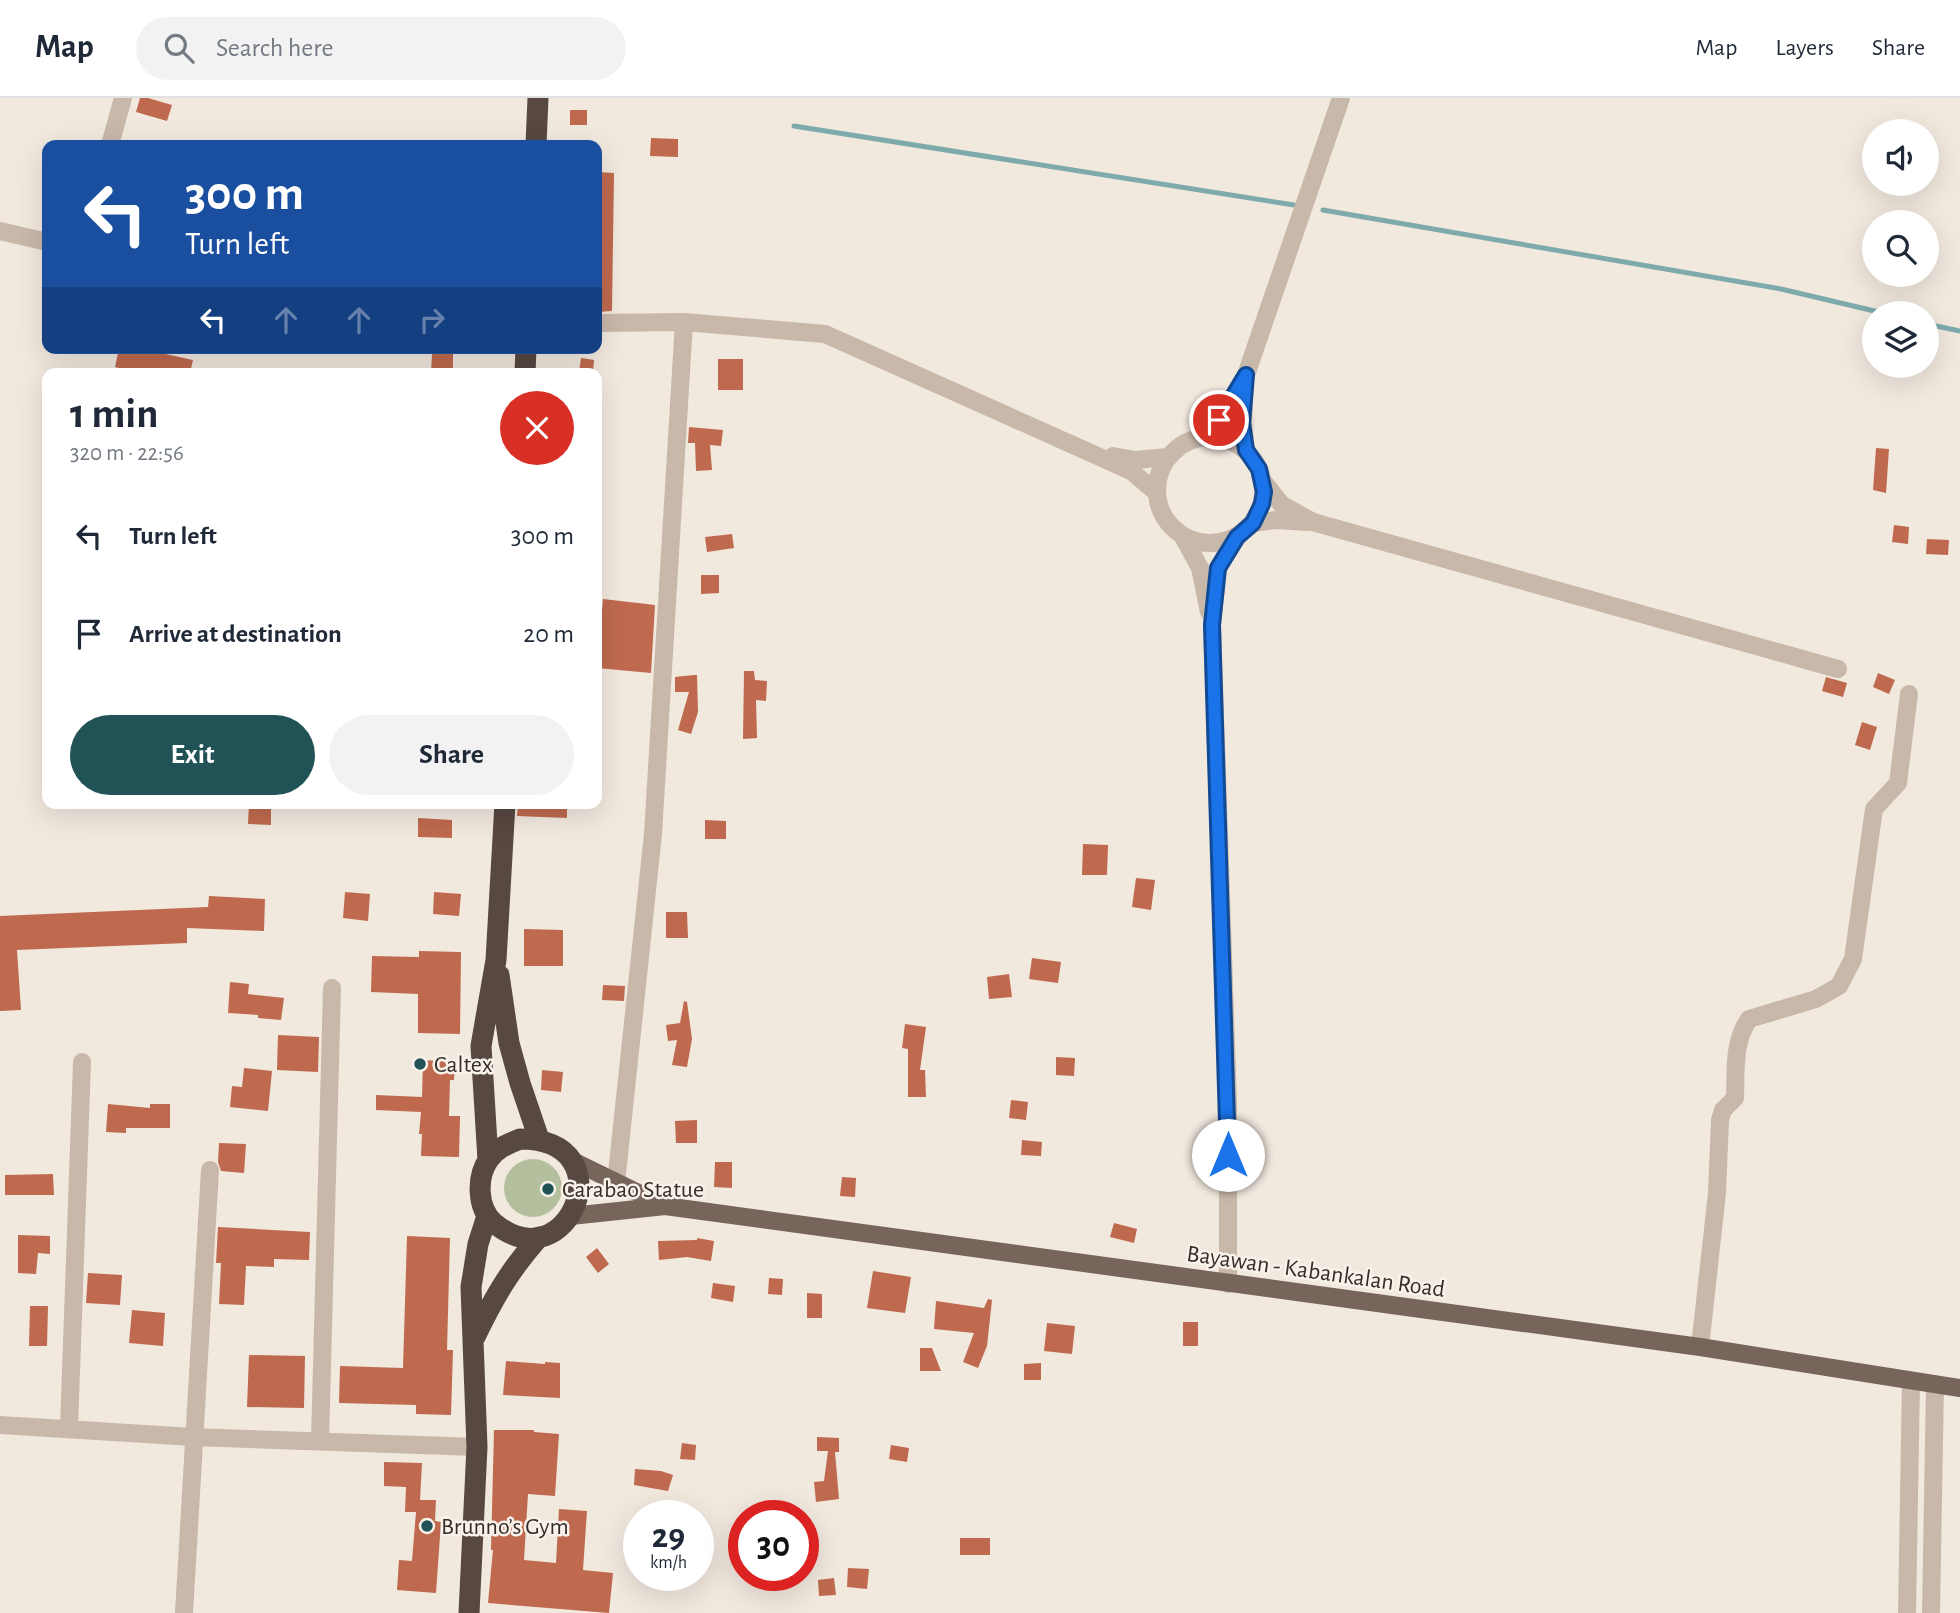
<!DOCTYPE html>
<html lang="en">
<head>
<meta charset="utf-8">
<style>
  :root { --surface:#fff; --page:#f2f2f3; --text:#1f2937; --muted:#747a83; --line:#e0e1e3; --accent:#215256 }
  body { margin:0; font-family:"Alegreya Sans",sans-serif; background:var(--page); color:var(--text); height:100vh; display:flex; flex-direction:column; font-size:26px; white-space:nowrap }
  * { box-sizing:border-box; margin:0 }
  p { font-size:23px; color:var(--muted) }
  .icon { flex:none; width:38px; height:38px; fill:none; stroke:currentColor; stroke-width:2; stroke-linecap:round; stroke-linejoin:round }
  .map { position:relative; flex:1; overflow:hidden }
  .sheet { position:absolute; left:42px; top:270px; width:560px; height:441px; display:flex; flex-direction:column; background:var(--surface); border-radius:14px; box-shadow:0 7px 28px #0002 }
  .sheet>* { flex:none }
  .banner { position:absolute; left:42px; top:42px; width:560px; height:214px; border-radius:14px; box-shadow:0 7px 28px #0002; background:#1a4fa0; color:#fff; overflow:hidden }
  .tools { position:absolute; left:1862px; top:21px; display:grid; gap:14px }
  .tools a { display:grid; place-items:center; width:77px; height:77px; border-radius:50%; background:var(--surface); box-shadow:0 7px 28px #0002; font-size:35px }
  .speed { position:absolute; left:623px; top:1402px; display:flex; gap:14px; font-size:35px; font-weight:700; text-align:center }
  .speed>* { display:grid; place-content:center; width:91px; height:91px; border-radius:50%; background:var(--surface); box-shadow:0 7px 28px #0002; line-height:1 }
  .speed small { font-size:18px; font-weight:400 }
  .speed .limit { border:10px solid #d22; background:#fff; color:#111 }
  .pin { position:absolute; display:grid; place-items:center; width:60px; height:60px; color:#fff; margin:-30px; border:4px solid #fff; border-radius:50%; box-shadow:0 2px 7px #0007 }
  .me { position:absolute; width:77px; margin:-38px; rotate:0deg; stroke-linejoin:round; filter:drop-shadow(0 0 5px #0008) }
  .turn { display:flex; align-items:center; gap:24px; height:147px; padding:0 28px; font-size:32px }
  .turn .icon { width:91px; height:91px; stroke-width:2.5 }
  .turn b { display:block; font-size:49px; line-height:60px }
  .lanes { display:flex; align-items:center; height:66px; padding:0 28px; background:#0003; justify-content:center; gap:35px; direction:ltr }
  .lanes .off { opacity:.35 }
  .round { display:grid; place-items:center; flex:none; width:74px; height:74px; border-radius:37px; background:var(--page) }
  .head { display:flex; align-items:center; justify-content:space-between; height:119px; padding:0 28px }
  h1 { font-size:42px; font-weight:600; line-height:52px }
  .primary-button { display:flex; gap:14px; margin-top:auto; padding:14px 28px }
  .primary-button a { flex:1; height:80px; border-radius:42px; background:var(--accent); color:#fff; font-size:28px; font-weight:600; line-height:80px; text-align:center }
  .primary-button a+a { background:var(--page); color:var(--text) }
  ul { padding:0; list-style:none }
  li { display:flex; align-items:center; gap:21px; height:98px; padding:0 28px }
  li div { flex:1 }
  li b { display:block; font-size:26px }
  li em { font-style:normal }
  header { display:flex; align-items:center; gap:42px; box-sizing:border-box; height:98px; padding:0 35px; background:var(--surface); border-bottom:2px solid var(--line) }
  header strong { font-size:33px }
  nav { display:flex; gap:38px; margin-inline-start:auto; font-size:24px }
  .search { width:490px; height:63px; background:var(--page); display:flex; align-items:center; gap:18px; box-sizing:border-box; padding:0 24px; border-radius:38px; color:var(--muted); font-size:26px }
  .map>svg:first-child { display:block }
</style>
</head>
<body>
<header>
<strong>Map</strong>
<div class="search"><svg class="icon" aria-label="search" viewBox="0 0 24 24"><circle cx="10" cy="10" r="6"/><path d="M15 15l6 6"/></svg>Search here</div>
<nav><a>Map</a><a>Layers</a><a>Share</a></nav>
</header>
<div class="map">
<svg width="1960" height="1515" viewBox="0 0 1960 1515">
  <rect width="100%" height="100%" fill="#f1e8de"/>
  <path fill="#b4bf9e" d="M504 1090a29 29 0 1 1 58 0a29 29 0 1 1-58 0Z"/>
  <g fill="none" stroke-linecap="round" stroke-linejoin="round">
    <path stroke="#7eaaac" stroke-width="5" d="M794,28L1294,107
      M1323,112L1781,191L1883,215
      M1927,226L1960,233"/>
  </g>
  <path fill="#bf6a4e" d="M140,0H148L172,7L167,23L136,14Z
    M570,12H587V27H570Z
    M651,40L678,41V59L650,58Z
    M597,74L614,75L612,213L597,214Z
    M119,250H138L193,262L190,275H139L115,269Z
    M432,256H453V275H431Z
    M581,260L594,262L593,275L579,274Z
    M718,261H743V292H718Z
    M689,329L723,332L721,348L710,347L712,372L696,373L695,345H688Z
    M1876,350L1889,351L1886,395L1873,392Z
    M1894,427L1909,429L1908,446L1892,444Z
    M732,436L734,450L707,454L705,439Z
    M1927,441L1949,442L1948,457L1926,456Z
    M701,477H719V495L701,496Z
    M603,501L655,507L651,575L597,570Z
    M744,573H754L755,582L767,583L766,603L756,602L757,640L743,641Z
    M1878,575L1895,582L1889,596L1873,589Z
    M694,577H697L698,614L691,636L678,632L689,594H675V579Z
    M1826,579L1847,585L1843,599L1822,593Z
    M1862,624L1877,629L1870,652L1855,647Z
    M249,705H271V727L248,726Z
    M518,705H567V720L517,718Z
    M418,720L452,722V740L418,739Z
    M705,722L726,723V741H705Z
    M1083,746L1108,747L1107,777H1082Z
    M1136,780L1155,782L1151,812L1132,809Z
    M345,794L370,796L368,823L343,820Z
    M434,794L461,796L459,818L433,816Z
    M209,798L265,801L264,833L187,830V845L17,852L21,912L0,913V818L208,809Z
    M666,814H687L688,840H666Z
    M524,831L563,832V868H524Z
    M419,853L461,854L460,936L418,935V896L371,894L372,858L419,859Z
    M1032,860L1061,864L1058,885L1029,881Z
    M1009,876L1012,899L989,901L987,879Z
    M230,884L249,886L248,896L284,900L281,922L258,920V917L228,915Z
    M603,887L625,888L624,903L602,902Z
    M684,903L687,904L692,941L687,969L672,967L677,942L668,943L666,927L680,925Z
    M905,926L926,929L920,972H925L926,999H908V951L902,950Z
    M278,937L319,939L318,974L277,972Z
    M1056,959L1075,960L1074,978L1056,977Z
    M423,962L455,964L454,982H450L449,1018H460L459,1059L421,1058L422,1036H419L421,1014L376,1012V997L422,999Z
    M244,970L272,973L268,1013L230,1009L232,988L242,989Z
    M542,972L563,974L561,994L541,992Z
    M1011,1002L1028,1004L1026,1022L1009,1020Z
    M108,1006L150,1010V1006H170V1030H126V1035L106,1034Z
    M697,1022V1045H676L675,1023Z
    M1022,1042L1042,1044L1041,1058L1021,1057Z
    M219,1045L246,1046L244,1075L221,1073L218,1064Z
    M715,1064H732V1090L714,1089Z
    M53,1076L54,1097H5V1077Z
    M842,1079L856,1080L855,1099L840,1098Z
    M1114,1125L1137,1131L1134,1145L1110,1139Z
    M218,1129L310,1134L309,1162L274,1161V1169L246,1168L244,1207L219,1206L221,1165H216Z
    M18,1137L50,1138V1156L38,1155L36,1176L18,1175Z
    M407,1138L450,1140L447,1252H453L451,1317L416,1316V1307L339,1305L340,1268L403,1270Z
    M697,1140L714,1143L711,1163L687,1159L659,1162L658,1143L697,1142Z
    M597,1150L609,1166L598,1175L586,1159Z
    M873,1173L911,1179L905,1215L867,1210Z
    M88,1175L122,1177L120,1207L86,1205Z
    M769,1180L783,1181L782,1197L768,1196Z
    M713,1185L735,1188L733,1204L711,1200Z
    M807,1195L822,1196V1220H807Z
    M988,1201L992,1202L987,1248L978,1270L963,1264L974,1235L934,1231L936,1203L984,1210Z
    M30,1208H48L47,1248H29Z
    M132,1212L165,1215L163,1248L129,1245Z
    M1183,1224H1198V1248H1183Z
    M1047,1225L1075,1228L1072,1256L1044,1253Z
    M920,1250H932L941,1273H920Z
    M249,1257L305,1258L304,1310L247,1309Z
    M506,1263L545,1266V1264L560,1265V1300L503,1297Z
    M1041,1265V1282H1024V1266Z
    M494,1332H534V1334L559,1336L555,1398L528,1396L524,1462L556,1465L559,1411L587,1413L583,1472L613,1475L609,1515L488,1505L493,1452H491Z
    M817,1339L839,1340V1354H835L839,1401L816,1404L814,1384L824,1383L828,1353H817Z
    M682,1345L696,1347L695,1362L680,1361Z
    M891,1347L909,1350L907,1364L889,1361Z
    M384,1364L422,1365L420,1402H436L435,1423L441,1424L436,1495L397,1492L399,1462L412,1463L416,1414H405L406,1389L384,1388Z
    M635,1371L661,1373L673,1377L668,1393L634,1387Z
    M960,1440H990V1457H960Z
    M848,1470L869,1471L867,1491L847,1489Z
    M834,1480L836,1497L819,1498L818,1482Z"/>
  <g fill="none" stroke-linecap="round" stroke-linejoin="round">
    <path stroke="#c8b8aa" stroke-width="18" d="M110,47L123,0
      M0,133L47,144
      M597,225L684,224L825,236L1131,373L1157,395
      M1245,281L1243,325L1246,352
      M1157 392a53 53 0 1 1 106 0a53 53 0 1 1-106 0Z
      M1200,339L1219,322L1246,277L1341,0
      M1113,358L1135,362L1168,359
      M1263,383L1282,407L1313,424L1838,571
      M1253,425L1276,422L1308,424
      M1182,437L1200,470L1209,514
      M616,1085L653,736L684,224
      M1228,1186V1006L1212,527L1218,470L1237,439
      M1700,1249L1717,1095L1720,1022L1723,1012L1735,1000C1736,973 1733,944 1749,921L1816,901L1839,888L1853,861L1874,711L1898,685L1909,596
      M0,1327L193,1339L477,1349
      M69,1330L82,964
      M320,1343L332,890
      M184,1515L210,1072
      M1907,1515L1911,1283
      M1931,1515L1935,1286"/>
    <path stroke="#77655b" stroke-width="18" d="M571,1062L665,1108
      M571,1118L665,1108L1700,1249L1960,1290"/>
    <path stroke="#574841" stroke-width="21" d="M536,47L538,0
      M525,275L526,250
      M499,877L509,945L520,985L539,1041
      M520,1041C628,1041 568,1187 494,1125C477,1111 476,1079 489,1061C497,1050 508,1046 520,1041Z
      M488,1062L481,948L496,862L505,705
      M475,1239C494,1199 510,1172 539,1139
      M469,1515L477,1349L471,1189L478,1146L487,1118"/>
  </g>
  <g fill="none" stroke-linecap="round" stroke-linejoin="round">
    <g stroke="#114b97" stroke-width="18">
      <path id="route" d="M1219,322L1246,277L1242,325L1246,352L1259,371L1264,394L1262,406L1253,425L1237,439L1218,470L1212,527L1228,1057"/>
    </g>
    <use href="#route" stroke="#1a73e8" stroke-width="12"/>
  </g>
  <g fill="#215256" stroke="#f9f2ea" stroke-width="2.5">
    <circle cx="420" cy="966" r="7"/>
    <circle cx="548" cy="1091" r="7"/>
    <circle cx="427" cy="1428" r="7"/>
  </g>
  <g text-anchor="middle" stroke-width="5" stroke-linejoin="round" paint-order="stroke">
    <g font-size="24" fill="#362d29" stroke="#f9f2ea" text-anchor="start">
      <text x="434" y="974">Caltex</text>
      <text x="562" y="1099">Carabao Statue</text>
      <text x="441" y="1436">Brunno’s Gym</text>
    </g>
    <g font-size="24" fill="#362d29" stroke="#f9f2ea">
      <text transform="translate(1316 1173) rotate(8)" y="8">Bayawan - Kabankalan Road</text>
    </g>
  </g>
</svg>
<div class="tools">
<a><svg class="icon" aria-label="sound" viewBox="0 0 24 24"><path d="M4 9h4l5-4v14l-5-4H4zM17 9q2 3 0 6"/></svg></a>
<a><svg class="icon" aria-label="search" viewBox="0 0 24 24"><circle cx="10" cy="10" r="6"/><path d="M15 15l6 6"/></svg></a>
<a><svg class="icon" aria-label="layers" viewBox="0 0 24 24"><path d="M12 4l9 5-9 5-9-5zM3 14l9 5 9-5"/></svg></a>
</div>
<div class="speed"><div>29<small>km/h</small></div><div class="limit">30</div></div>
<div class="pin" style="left:1219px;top:322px;background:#d93025"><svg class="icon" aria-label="arrive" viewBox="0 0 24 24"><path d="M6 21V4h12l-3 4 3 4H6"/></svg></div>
<svg class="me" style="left:1228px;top:1057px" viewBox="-20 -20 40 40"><circle r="19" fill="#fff"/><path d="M0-13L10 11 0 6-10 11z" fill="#1a73e8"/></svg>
<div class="banner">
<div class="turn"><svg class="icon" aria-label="left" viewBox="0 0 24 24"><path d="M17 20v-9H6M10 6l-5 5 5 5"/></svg><div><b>300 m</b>Turn left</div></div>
<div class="lanes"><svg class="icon" aria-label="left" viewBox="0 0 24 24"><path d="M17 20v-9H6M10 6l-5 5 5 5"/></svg><svg class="icon off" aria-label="ahead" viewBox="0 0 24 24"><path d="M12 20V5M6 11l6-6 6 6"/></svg><svg class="icon off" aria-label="ahead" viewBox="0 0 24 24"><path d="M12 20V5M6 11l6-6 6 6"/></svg><svg class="icon off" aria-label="right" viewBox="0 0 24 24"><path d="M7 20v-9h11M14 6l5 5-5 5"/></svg></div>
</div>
<section class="sheet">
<div class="head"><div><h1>1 min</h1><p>320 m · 22:56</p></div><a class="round" style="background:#d93025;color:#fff"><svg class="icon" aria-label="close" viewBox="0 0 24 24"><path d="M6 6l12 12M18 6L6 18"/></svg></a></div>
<ul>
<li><svg class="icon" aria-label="left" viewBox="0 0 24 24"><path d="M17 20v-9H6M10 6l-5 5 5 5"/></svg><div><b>Turn left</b></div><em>300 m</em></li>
<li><svg class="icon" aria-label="arrive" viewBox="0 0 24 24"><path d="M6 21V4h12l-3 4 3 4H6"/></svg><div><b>Arrive at destination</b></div><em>20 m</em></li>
</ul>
<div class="primary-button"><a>Exit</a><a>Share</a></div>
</section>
</div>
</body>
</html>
